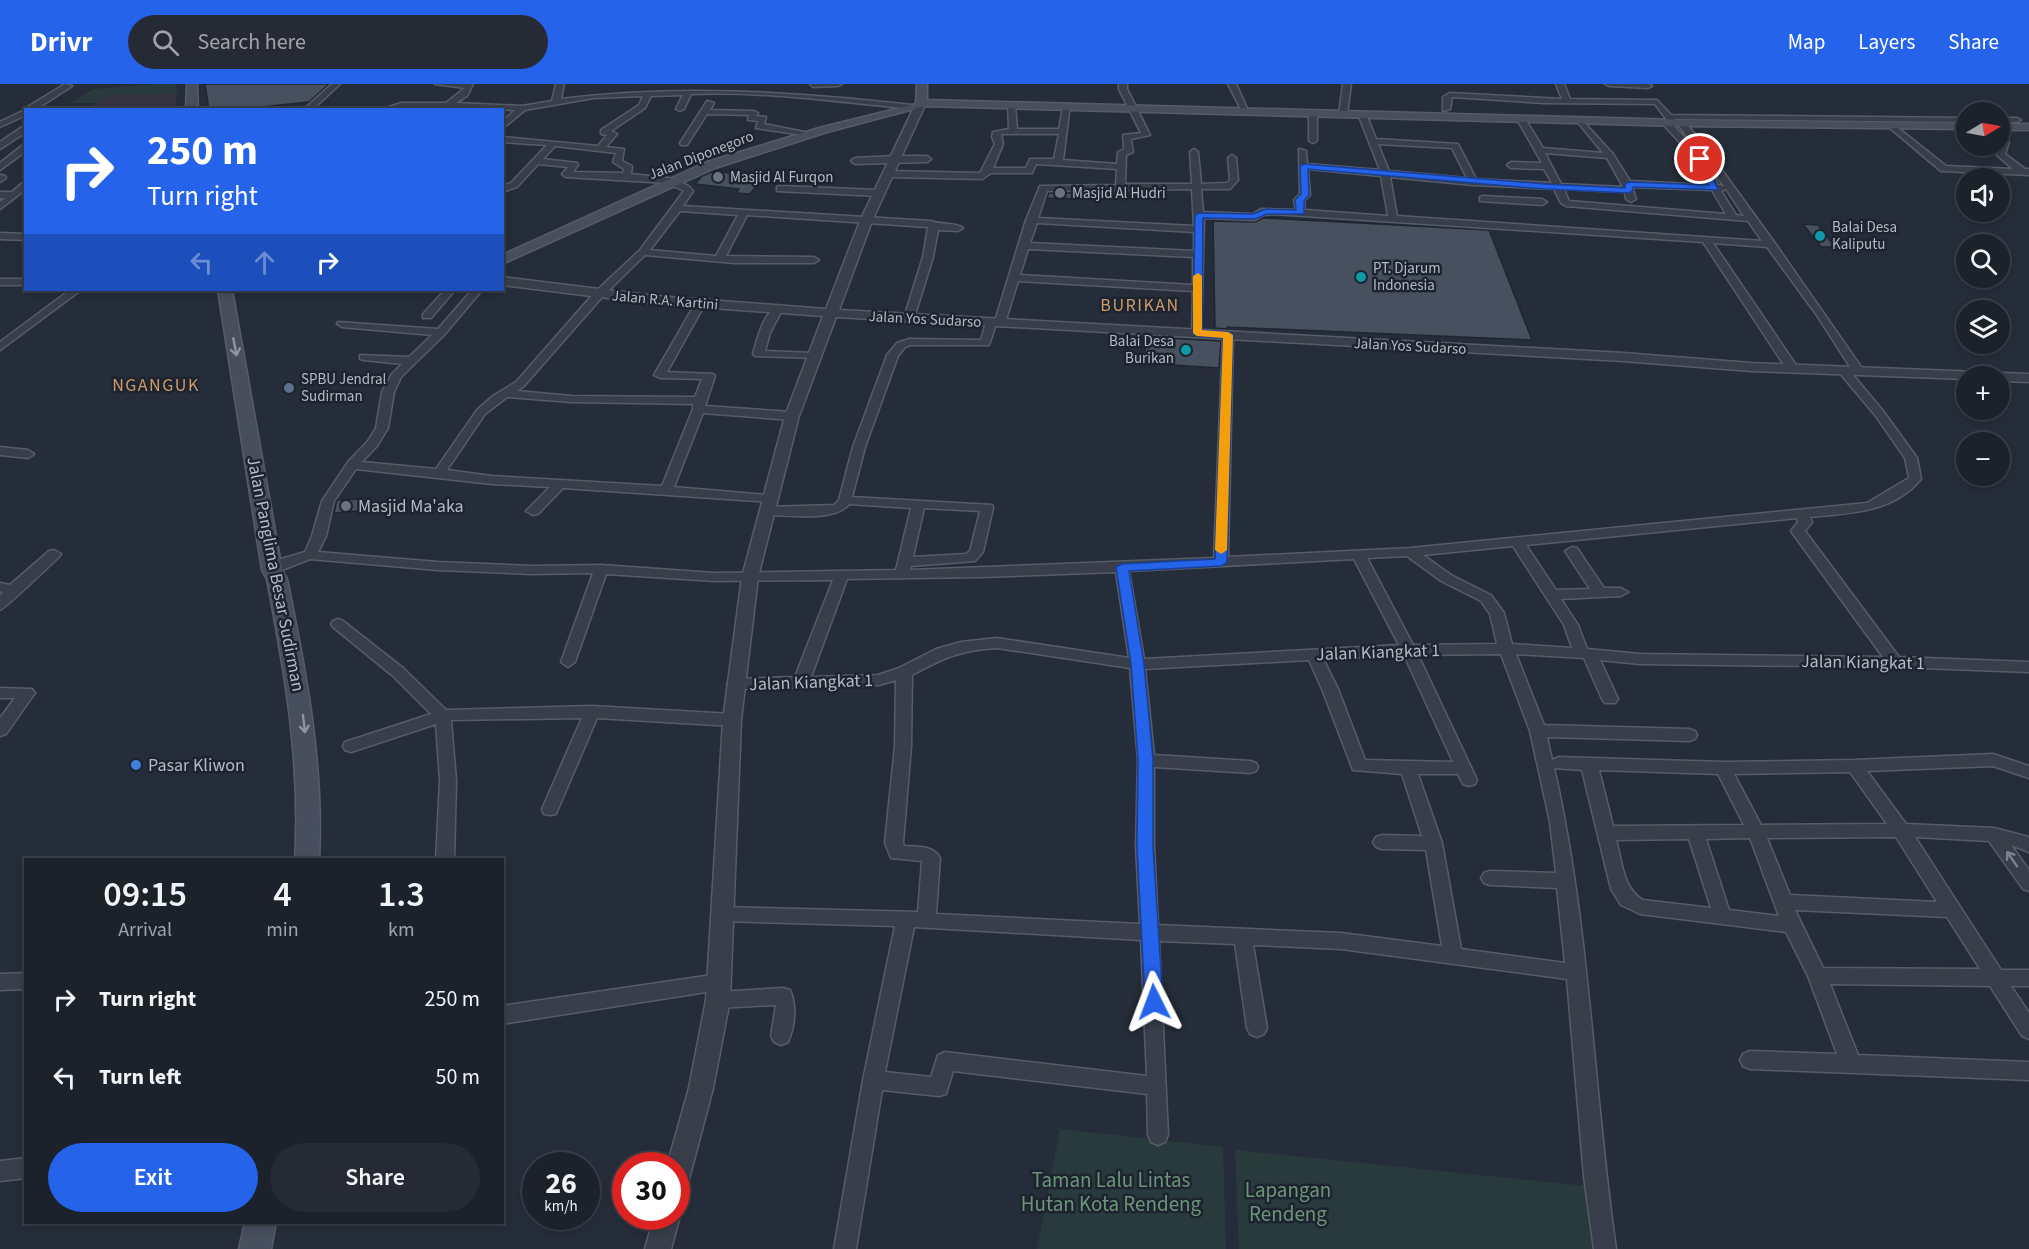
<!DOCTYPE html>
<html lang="en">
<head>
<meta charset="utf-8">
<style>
  :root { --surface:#1c222c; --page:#252a34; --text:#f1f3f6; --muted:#a0a4a9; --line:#3a3f48; --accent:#2563eb }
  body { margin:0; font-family:"Source Sans 3",sans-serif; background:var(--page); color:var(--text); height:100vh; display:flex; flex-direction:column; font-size:22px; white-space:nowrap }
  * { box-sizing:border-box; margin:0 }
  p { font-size:20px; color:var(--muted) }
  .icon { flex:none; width:33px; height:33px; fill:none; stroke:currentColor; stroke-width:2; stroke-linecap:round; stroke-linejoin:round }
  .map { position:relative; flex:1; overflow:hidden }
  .panel { position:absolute; left:24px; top:774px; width:480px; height:366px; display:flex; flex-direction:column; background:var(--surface); border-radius:0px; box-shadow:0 3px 9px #0003,0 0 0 2px var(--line) }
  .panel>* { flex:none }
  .guide { position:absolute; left:24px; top:24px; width:480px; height:183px; border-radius:0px; box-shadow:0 3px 9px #0003,0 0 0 2px var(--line); background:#2563eb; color:#fff; overflow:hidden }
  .needle { width:39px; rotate:80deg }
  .tools { position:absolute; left:1956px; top:18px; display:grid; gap:12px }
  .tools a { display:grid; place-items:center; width:54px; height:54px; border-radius:50%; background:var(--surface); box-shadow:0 3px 9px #0003,0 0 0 2px var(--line); font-size:30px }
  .speed { position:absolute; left:522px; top:1068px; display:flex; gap:12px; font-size:30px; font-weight:700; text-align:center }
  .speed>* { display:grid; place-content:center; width:78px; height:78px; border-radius:50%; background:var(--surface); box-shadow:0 3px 9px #0003,0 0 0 2px var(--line); line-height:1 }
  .speed small { font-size:15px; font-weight:400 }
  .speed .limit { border:9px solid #d22; background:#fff; color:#111 }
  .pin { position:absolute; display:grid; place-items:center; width:51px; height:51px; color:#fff; margin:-26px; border:3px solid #fff; border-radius:50%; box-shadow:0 2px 6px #0007 }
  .me { position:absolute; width:66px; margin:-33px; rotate:357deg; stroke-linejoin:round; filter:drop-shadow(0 0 4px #0008) }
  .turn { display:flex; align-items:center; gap:21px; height:126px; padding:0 24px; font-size:27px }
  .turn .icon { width:78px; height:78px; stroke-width:2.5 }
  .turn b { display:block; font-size:42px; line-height:51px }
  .lanes { display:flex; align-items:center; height:57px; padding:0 24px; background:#0003; justify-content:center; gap:30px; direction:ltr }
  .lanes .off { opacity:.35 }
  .eta { display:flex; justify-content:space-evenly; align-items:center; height:102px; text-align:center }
  .eta b { font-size:36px; font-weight:600; line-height:42px }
  .cta { display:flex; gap:12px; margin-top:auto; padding:12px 24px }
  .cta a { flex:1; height:69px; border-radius:36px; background:var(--accent); color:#fff; font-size:24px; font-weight:600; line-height:69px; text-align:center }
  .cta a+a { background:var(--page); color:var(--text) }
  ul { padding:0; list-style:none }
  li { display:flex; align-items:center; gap:18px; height:78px; padding:0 24px }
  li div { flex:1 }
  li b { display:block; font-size:22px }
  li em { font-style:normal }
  header { display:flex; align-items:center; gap:36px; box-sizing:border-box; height:84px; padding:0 30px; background:var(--accent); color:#fff }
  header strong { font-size:28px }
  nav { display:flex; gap:33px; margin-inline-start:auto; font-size:21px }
  .search { width:420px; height:54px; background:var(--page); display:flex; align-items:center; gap:15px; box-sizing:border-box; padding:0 21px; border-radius:33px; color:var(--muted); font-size:22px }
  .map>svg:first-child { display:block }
</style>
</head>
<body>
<header>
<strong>Drivr</strong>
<div class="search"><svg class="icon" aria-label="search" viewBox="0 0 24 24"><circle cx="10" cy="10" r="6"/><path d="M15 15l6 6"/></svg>Search here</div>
<nav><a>Map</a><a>Layers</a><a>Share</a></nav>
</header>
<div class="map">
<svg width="2029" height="1165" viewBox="0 0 2029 1165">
  <rect width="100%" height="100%" fill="#252d3a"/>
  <path fill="#35333f" d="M177,10L174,25L87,26L108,11Z"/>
  <path fill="#283a3c" d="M155,0H176L177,10L108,11L97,19H69L94,5Z
    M1060,1045L1223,1063L1226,1165H1037Z
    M1235,1066L1587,1102L1594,1165H1239Z"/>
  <path fill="#46505e" stroke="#1f2631" stroke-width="1.5" d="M205,0H329L309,18L231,26H209Z
    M714,87L737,90L765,92L750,110L736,109L739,105L695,100L702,92Z
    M1049,109H1079L1078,115L1047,114Z
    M1263,134L1489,146L1532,256L1227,243V245L1215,244L1213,137L1255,138Z
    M1803,140L1818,141L1835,163H1821Z
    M1147,253L1221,257L1219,284L1143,279Z
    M363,415L358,427L334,429L337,416Z"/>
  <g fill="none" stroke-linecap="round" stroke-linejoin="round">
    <g stroke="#565d68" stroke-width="3">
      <path id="minor" d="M65,0L72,2L35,26H26V31L0,43V38L25,26L26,24Z
        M332,0H340L312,26H303Z
        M435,0H473L467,12L456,19L522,22L552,17L556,0H564L561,15C677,0 796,8 912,21L916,23L912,25C839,18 765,7 691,10L684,25L680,27L676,25L683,11L651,12L645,24L611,47L617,50L606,63L624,65L622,77L632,82L631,90L677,95L678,98C685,100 689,101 693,107L683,122L931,137C941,141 954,138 963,144L958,147L938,146L933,173L914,234L909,237L904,234L923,173L928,143L747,131L726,172L814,173L819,176L814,179H734L645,171L603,212L524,302L517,307L571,312L695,313L702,295L660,294L654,291L695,220L704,218L705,220L667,288L713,290L715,292L705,322L792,328L798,332L792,336L703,329L674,403L768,411L773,412L774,415L773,418L563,404L538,430L533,431L526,427L550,403L492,400L356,385L334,417L326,452L318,468L438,478L531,482L601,481L715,489L896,486L911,424L849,420C836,438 788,431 767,431L760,427L767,423L834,421L839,416L853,363L887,271L897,259L909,255L981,256L987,236L995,237L1026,136L1040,102L1116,101L1117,85L1036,80L1032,89H991L982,95L888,93L884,90L888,87L980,89L995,60L992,53L993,48L1009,45L1008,20L1015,22L1017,45H1059L1063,23L1070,21L1063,76L1117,80L1118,68L1124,65L1123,51L1141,49L1119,5V0H1127V5L1150,51L1131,55L1133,68L1126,71L1125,100H1192L1190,68L1194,65L1198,68L1201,100L1227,99L1230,96L1228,74L1232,71L1236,74L1238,96L1230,105H1201L1203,128L1253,130L1261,125L1296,126L1294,116L1300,110L1299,65L1306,67L1307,80L1380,86L1358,30L1362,28L1366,30L1376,55L1458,60L1476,95L1552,99L1544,85L1511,84L1507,81L1511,78L1542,79L1517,35L1524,33L1543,64L1603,69L1576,36L1580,34L1613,70L1630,97L1709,101L1696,76L1661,38L1667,36L1655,20L1544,19L1452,13L1450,25L1443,27V13L1450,9L1562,15L1556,0H1564L1570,15L1657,16L1671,31L1966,34V38L1674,35L1677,39L1684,37L1703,60L1774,158L1864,287L1862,289H1854L1816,230L1767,163L1713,159L1798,284L1792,287L1786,284L1703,158L1273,130L1264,131L1255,136L1204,134L1201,251L1197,252L1192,249L1193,207L1018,197L1005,239L1000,242L996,240L989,261H910L905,263L898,272L865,363L852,413L992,421L993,424L983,468L975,477L911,482L910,486L1214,474L1223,251L1228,248L1233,251L1228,473L1410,464L1867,419L1909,394L1905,374L1875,331L1838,287L1844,284L1848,285L1883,327L1917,374L1921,395C1893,429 1850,429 1810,433L1812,438L1805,447L1899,573L2029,578V588L1895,583L1640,580L1600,576L1618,615L1615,619H1605L1602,615L1584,574L1516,570L1544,641L1689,645L1695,647L1697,651L1695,655L1689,657L1547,653L1552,676L1559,673L1723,678L1854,676L1993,670L2029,682V694L1993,682L1867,687L1906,740L1994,744L2029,753V768L2011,761L2029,786V807L2023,805L1989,757L1915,753L2001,886H2029V902H2011L2029,929V955L2022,952L1990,902L1830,900L1858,971L2029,978V996L1750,985L1743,982L1740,976L1743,970L1750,967L1837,970L1808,892L1786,848L1640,830L1621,821L1611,805L1582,686L1554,684C1590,841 1593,1005 1616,1165H1594L1584,1093L1567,895L1341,865L1253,861L1267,944L1264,950L1257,953L1250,950L1247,944L1235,860L1159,857L1168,1051L1165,1058L1158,1061L1151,1058L1148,1051L1147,1010L953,987L946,1010L939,1012L882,1006L856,1165H834L863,996L895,842L722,837L716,835L713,830L716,825L722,823L918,828L922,777L891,774L885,759L895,662L896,596L879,601L735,605L727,600L735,595L795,593L833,496L715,497L606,490L575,578L568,583L561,578L593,489L531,490L438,486L310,475L272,490L265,486L281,475L305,468L312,452L322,417L348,378L368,357L376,344L382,308L392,290L402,280L364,276L360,275V271L409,273L432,251L342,243L337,240L338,238L438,245L472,206H482L445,250L401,293L394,308L388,344L377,362L362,378L436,385L477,326L493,312L516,298L595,208L640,166L684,107L667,99L566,93L562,90L568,83L538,80L517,103L502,108V102L511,99L547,61L502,58V53L598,62L607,51L601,50V46L639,21L643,12L593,14L525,26L502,45V38L515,26L418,22L380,26L401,19H446L465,4ZM1677,39L1724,102L1718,101L1703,73L1673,41ZM1001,50H1059L1054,75H1030L1026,84H993L1003,60ZM1378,60L1452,64L1467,94L1389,87ZM555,62L616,69L613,78L624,85L623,89L573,88L578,81L577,79L543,75ZM1545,69L1607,74L1623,103L1561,100ZM1308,85L1381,92L1388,132L1305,126L1304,117L1310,111ZM1390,93L1473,101L1554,105L1561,119L1566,122L1748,137L1762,157L1397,132ZM1632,103L1712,106L1726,130L1569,117L1564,105L1625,108L1626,115L1631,118L1636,115ZM1192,105L1194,142L1038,134L1047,107ZM1726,105L1744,132L1736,131L1721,107ZM680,127L738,131L716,172L650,166ZM1037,139L1194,148V167L1030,159ZM1028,165L1193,173V201L1020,191ZM507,313L571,318L693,320V325L662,402L492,392L447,386L485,330ZM924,424L980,427L970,467L966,470L913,473ZM1797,434L1798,438L1791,447L1883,573L1640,570L1587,565L1578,541L1561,515L1621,512L1628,508L1621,504H1604L1577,464L1572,463L1565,467L1590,505L1556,506L1526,461ZM1513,462L1564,541L1572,564L1512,560L1504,529L1491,511L1451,491L1423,471ZM1407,472L1441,497L1481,517L1490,530L1497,560L1413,561L1367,474ZM1354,475L1399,561L1144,575L1129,487ZM1116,488L1129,574L997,554L961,558L936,565L899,584L878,591L811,593L847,495L981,493ZM997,564L1130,584L1138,676L1136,762L1140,840L936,830L940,774C933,761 917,763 904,762L903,759L911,662L912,591C944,574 960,566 997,564ZM1501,570L1530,647L1550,738L1556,789L1490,787L1484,789L1481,794L1484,799L1490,801L1557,804L1565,879L1461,865L1442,759L1418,690H1458L1463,700L1469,702L1475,700L1477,696L1418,571ZM1404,571L1453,678L1365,676L1338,605L1323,575ZM1309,576L1322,605L1353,686L1402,690L1422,752L1382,751L1376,753L1373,758L1376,763L1382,765L1426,766L1442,862L1341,849L1158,841L1154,762V683L1250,689L1256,687L1258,683L1256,679L1250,677L1154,671L1145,585ZM1599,686L1718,690L1744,741L1613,742ZM1850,688L1887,740L1761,741L1734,690ZM1896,753L1937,818L1790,811L1767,754ZM1750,754L1779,832L1729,826L1706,755ZM1689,755L1711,824L1643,816C1623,805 1622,777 1616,756ZM1795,826L1947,833L1980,885L1823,884ZM914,843L1141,856L1147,992L945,968L938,971L931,993L885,988Z
        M810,0H842L838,2L813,3Z
        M1228,0H1236L1249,29H1243Z
        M1343,0H1351L1347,30L1343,32L1339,30Z
        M1605,0H1649L1652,2L1648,4L1609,2Z
        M707,17L714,19L710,26L754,27L758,29L756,32L766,33L764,40L814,50L810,52L756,44L758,37L748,36L749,31L707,30L687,61H681L680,59Z
        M1313,27L1317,29V57L1313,59L1309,57V29Z
        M2000,34H2017L2021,36L2017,38H2000Z
        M1893,40L1946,82L2013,85L1997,71L2003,58H2009L2005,70L2025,85H2029V91L1941,87L1890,44L1889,42Z
        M22,43H26V48L0,65V58Z
        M23,61H26V67L0,86V79Z
        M894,72H927L931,75L927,78L855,80L851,77L855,74Z
        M0,91L5,92L6,94L0,98Z
        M26,96V105L0,125V118L5,114H0V108H12Z
        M780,102L878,106L882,109L878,112L777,107V103Z
        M1483,112L1542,115L1547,118L1542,121L1480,117V113Z
        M0,149L26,150V156L0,155Z
        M0,195H26V201H0Z
        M70,206H81L0,266V258Z
        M445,206H455L431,234H423V230Z
        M777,223L782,226L770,249L765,267L813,269L817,270V274L755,272L753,270C757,256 763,229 777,223Z
        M0,363L28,366L34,370L28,374L0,371Z
        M54,466L61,470L59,473C50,481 6,524 0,526V512L3,508L0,507V499L10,501L49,467Z
        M338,535L343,537L403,584L446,626L592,622L732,630L738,632L740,636L738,640L732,642L597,634L558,725L556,730L550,731L544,730L542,725L582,634L451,636L456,697L454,776H436L440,697L436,640L351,668L345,666L343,662L345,658L431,630L393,592L333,543L331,540L333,537Z
        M0,604L32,605L35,609L6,650L0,652V634L15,614H0Z
        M26,889V905L0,906V890Z
        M719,890L726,892L729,898L726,904L719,906L502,940V922Z
        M783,904L790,906C797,922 795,942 788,958L781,961L774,958L771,952L776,921L718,924L711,922L708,916L711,910L718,908Z
        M26,1074V1094L0,1097V1077Z"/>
    </g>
    <g stroke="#565d68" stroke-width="3">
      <path id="tertiary" d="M921,16L926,19L872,137L839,226L1623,269L1751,279L2029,290V298L2000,297V292H1966V295L1751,287L1623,277L836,233L799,332L758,493L741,636L730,916L713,1004L689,1095L685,1104L676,1107V1082H667L689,1004L706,916L723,636L742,493L785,332L823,232L656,220L502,201V193L656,212L826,225L860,137L916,19Z
        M676,1123L680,1132L671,1165H645L654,1132H676Z"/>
    </g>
    <g stroke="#565d68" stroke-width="3">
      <path id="secondary" d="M187,0H197L198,26H186Z
        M917,0H927V16L1681,36L1966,39V45L1681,42L925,22L827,48L715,84L502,180V171L707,78L819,44L916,20Z
        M2000,40H2029V46H2000Z
        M218,206H232L282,486L287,495C306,588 324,680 319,776H295C301,680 285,589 267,495L262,486Z
        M245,1138H276L271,1165H239Z"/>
    </g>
    <use href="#minor" fill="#383f4b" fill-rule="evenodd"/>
    <use href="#tertiary" fill="#383f4b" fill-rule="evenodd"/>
    <use href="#secondary" fill="#474e5d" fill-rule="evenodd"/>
  </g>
  <defs><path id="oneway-shaft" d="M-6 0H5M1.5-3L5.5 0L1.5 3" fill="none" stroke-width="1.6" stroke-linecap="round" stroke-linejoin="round" transform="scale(1.5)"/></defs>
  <g stroke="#8e94a1">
    <use href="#oneway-shaft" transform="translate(235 263) rotate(79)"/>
    <use href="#oneway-shaft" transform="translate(304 640) rotate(83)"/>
  </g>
  <use stroke="#7c838f" href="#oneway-shaft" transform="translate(2012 775) rotate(-125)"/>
  <path fill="#2563eb" stroke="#184099" stroke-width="1.5" d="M1700,73L1704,75L1718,106L1633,103V106L1629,109L1545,105L1308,85L1309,111L1304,117V130H1267L1255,135L1203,134L1202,246L1228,248L1233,251L1227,478L1221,482L1129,487L1144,580L1153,676V762L1163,918L1160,923L1154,925L1148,923L1145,918L1137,762L1138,676L1131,580L1116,483L1122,480L1215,475L1223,254L1197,252L1193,249L1195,132L1199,129L1253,130L1266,125L1296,126L1295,116L1301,110L1300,82L1304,80L1545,100L1625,104V100L1629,98L1709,101L1696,75Z"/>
  <path fill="#f59e0b" d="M1198,189L1202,192V246L1228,248L1233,251L1227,466L1221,470L1215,466L1223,254L1197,252L1193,249V192Z"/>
  <g fill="#6b7280" stroke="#1d242f" stroke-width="2">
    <circle cx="718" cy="93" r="6"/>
    <circle cx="1060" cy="109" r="6"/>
    <circle cx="346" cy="422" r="6"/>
  </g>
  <g fill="#0f9aa8" stroke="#1d242f" stroke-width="2">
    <circle cx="1820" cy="152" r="6"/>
    <circle cx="1361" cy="193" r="6"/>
    <circle cx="1186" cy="266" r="6"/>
  </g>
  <circle fill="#5c6f8a" stroke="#1d242f" stroke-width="2" cx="289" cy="304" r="6"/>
  <circle fill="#3f7fe0" stroke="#1d242f" stroke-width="2" cx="136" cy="681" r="6"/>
  <g text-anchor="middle" stroke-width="5" stroke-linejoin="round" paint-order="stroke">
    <g font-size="15" fill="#b4bac6" stroke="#1d242f">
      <text transform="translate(701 71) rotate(-21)" y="5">Jalan Diponegoro</text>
      <text transform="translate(665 216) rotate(5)" y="5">Jalan R.A. Kartini</text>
      <text transform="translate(925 235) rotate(3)" y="5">Jalan Yos Sudarso</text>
      <text transform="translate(1410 262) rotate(3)" y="5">Jalan Yos Sudarso</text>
    </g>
    <g font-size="15" fill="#b4bac6" stroke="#1d242f" text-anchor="start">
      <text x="730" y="98">Masjid Al Furqon</text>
      <text x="1072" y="114">Masjid Al Hudri</text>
      <text x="1832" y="148">Balai Desa<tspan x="1832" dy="17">Kaliputu</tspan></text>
      <text x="1373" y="189">PT. Djarum<tspan x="1373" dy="17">Indonesia</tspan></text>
      <text x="1174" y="262" text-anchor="end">Balai Desa<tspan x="1174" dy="17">Burikan</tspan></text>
      <text x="301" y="300">SPBU Jendral<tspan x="301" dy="17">Sudirman</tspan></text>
    </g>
    <g font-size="18" letter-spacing="1.5" fill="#cc9969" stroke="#1d242f">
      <text x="1140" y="227">BURIKAN</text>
      <text x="156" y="307">NGANGUK</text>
    </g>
    <g font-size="18" fill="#b4bac6" stroke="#1d242f" text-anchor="start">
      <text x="358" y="428">Masjid Ma'aka</text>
      <text x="148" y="687">Pasar Kliwon</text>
    </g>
    <g font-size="18" fill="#b4bac6" stroke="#1d242f">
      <text transform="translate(276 490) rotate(79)" y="6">Jalan Panglima Besar Sudirman</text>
      <text transform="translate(1378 568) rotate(-2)" y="6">Jalan Kiangkat 1</text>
      <text transform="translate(1863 578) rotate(1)" y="6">Jalan Kiangkat 1</text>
      <text transform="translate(811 598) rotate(-2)" y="6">Jalan Kiangkat 1</text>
    </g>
    <g font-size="21" fill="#6c9578" stroke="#1d242f">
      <text x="1111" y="1103">Taman Lalu Lintas<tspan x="1111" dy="24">Hutan Kota Rendeng</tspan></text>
      <text x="1288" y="1113">Lapangan<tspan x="1288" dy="24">Rendeng</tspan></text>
    </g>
  </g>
</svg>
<div class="tools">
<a><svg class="needle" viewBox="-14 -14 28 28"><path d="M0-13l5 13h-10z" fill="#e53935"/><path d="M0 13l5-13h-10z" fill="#a0a4a9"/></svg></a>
<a><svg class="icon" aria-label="sound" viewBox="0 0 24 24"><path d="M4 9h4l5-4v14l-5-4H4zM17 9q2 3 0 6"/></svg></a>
<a><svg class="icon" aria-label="search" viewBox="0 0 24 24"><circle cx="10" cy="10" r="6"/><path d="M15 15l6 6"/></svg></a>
<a><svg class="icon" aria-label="layers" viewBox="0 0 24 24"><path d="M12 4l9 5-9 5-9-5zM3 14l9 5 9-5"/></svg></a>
<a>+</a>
<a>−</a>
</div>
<div class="speed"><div>26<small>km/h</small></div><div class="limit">30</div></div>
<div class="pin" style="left:1700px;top:75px;background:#d93025"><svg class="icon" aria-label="arrive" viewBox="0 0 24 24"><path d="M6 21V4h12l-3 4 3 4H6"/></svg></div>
<svg class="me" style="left:1154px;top:918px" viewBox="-20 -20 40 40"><path d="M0-17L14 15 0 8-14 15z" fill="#2563eb" stroke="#fff" stroke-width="4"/></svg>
<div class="guide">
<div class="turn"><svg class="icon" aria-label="right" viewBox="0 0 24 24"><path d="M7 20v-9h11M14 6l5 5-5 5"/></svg><div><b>250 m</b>Turn right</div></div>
<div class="lanes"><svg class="icon off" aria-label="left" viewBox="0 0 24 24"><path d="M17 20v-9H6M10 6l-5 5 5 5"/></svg><svg class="icon off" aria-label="ahead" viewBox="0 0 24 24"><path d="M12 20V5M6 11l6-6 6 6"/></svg><svg class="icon" aria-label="right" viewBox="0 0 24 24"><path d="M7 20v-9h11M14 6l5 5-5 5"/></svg></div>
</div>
<section class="panel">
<div class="eta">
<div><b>09:15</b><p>Arrival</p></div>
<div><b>4</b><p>min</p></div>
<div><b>1.3</b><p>km</p></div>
</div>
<ul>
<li><svg class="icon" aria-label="right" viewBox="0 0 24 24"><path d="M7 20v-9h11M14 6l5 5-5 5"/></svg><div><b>Turn right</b></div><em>250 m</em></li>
<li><svg class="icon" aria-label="left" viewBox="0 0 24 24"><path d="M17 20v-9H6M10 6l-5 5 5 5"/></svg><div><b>Turn left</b></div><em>50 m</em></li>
</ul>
<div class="cta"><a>Exit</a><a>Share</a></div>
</section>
</div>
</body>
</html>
